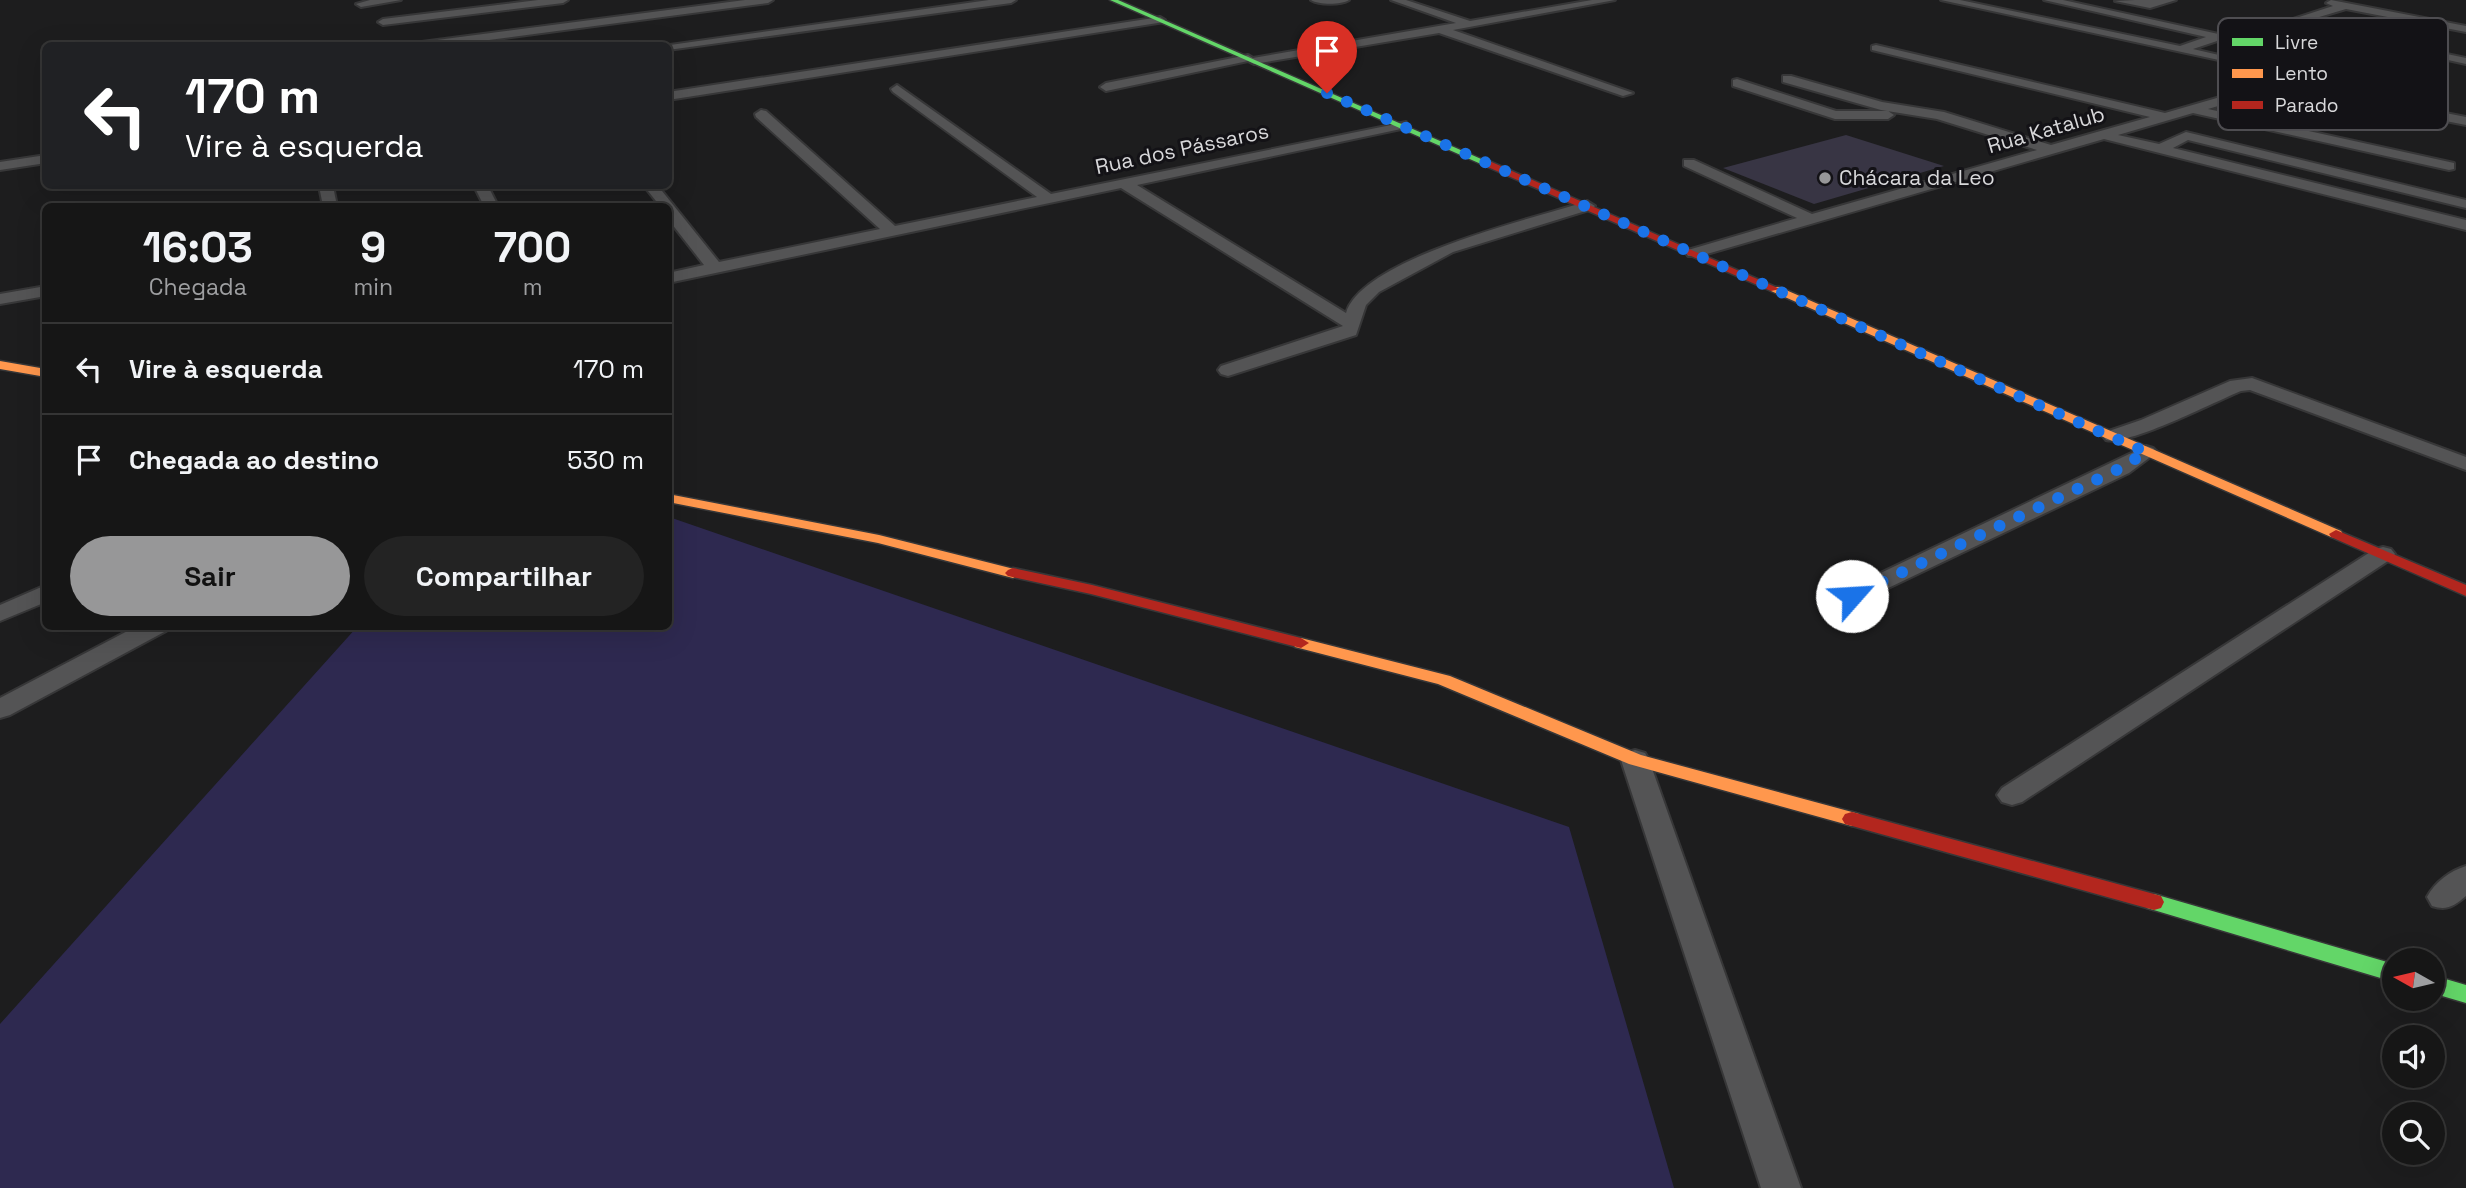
<!DOCTYPE html>
<html lang="pt">
<head>
<meta charset="utf-8">
<style>
  :root { --surface:#161616; --page:#232323; --text:#f1f3f6; --muted:#9e9fa1; --line:#353535; --accent:#979798 }
  body { margin:0; font-family:"Space Grotesk",sans-serif; background:var(--page); color:var(--text); height:100vh; display:flex; flex-direction:column; font-size:26px; white-space:nowrap }
  * { box-sizing:border-box; margin:0 }
  p { font-size:23px; color:var(--muted) }
  .icon { flex:none; width:38px; height:38px; fill:none; stroke:currentColor; stroke-width:2; stroke-linecap:round; stroke-linejoin:round }
  .map { position:relative; flex:1; overflow:hidden }
  .side { position:absolute; left:42px; top:203px; width:630px; height:427px; display:flex; flex-direction:column; background:var(--surface); border-radius:10px; box-shadow:0 7px 28px #0002,0 0 0 2px var(--line) }
  .side>* { flex:none }
  .guide { position:absolute; left:42px; top:42px; width:630px; height:147px; border-radius:10px; box-shadow:0 7px 28px #0002,0 0 0 2px var(--line); background:#202124; color:#fff; overflow:hidden }
  .needle { width:46px; rotate:278deg }
  .buttons { position:absolute; left:2382px; top:948px; display:grid; gap:14px }
  .buttons a { display:grid; place-items:center; width:63px; height:63px; border-radius:50%; background:var(--surface); box-shadow:0 7px 28px #0002,0 0 0 2px var(--line); font-size:35px }
  .pin { position:absolute; display:grid; place-items:center; width:60px; height:60px; color:#fff; margin:-72px -30px; border-radius:50% 50% 50% 0; rotate:-45deg; box-shadow:0 0 7px #0007 }
  .pin .icon { rotate:45deg }
  .me { position:absolute; width:77px; margin:-38px; rotate:64deg; stroke-linejoin:round; filter:drop-shadow(0 0 5px #0008) }
  .turn { display:flex; align-items:center; gap:24px; height:147px; padding:0 28px; font-size:32px }
  .turn .icon { width:91px; height:91px; stroke-width:2.5 }
  .turn b { display:block; font-size:49px; line-height:60px }
  .eta { display:flex; justify-content:space-evenly; align-items:center; height:119px; text-align:center }
  .eta b { font-size:42px; font-weight:800; line-height:49px }
  .button { display:flex; gap:14px; margin-top:auto; padding:14px 28px }
  .button a { flex:1; height:80px; border-radius:42px; background:var(--accent); color:#111; font-size:28px; font-weight:800; line-height:80px; text-align:center }
  .button a+a { background:var(--page); color:var(--text) }
  ul { padding:0; list-style:none }
  li { display:flex; align-items:center; gap:21px; height:91px; padding:0 28px; border-top:2px solid var(--line) }
  li div { flex:1 }
  li b { display:block; font-size:26px }
  li em { font-style:normal }
  .map>svg:first-child { display:block }
</style>
</head>
<body>
<div class="map">
<svg width="2466" height="1188" viewBox="0 0 2466 1188">
  <rect width="100%" height="100%" fill="#1d1d1e"/>
  <path fill="#2e2950" d="M669,517L1569,827L1674,1188H0V1024L357,627L668,626Z"/>
  <path fill="#383544" d="M1846,135L1944,166L1814,204L1723,168Z"/>
  <g fill="none" stroke-linecap="round" stroke-linejoin="round">
    <g stroke="#373738" stroke-width="4">
      <path id="street" d="M370,0H401L361,7L356,4Z
        M538,0H568L563,3L383,25L378,22L383,19Z
        M745,0H773L768,3L443,46H409L414,43Z
        M989,0H1016L1011,3L668,50V46H663Z
        M1311,0H1349C1341,5 1319,5 1311,0Z
        M1391,0H1406L1470,21L1592,0H1615L1453,30L1633,93L1623,96L1439,33L1254,64L1248,61L1106,91L1100,87L1106,83L1248,55L1253,58L1456,23Z
        M1941,0H1960L2180,46L2206,37L2044,0H2063L2223,35V39L2193,49L2262,65L2256,68Z
        M2135,0H2176L2150,8L2115,1Z
        M2331,0L2466,26V32L2346,9L2299,23L2466,58V64L2281,23L2333,6L2326,3Z
        M1160,17L1165,20L1164,22L668,100V92Z
        M1876,45L2165,113L2279,80L2466,117V125L2279,88L2208,109L2454,163V169L2449,170L2193,113L2118,135L2159,144L2186,132L2466,200V208L2188,140L2173,148L2466,220V230L2104,139L1700,256H1688L1686,253L1688,250L1797,218L1684,166V160H1694L1812,214L2037,150L1937,119L1881,110L1783,82V76H1791L1882,102L1944,112L2051,145L2150,117L1872,50V46Z
        M1737,79L1836,111H1888L1894,115L1888,119H1835L1733,86V80Z
        M897,85L1051,194L1406,122V128L1401,129L1137,185L1346,313C1362,259 1530,219 1582,203L1587,201L1595,206L1592,209L1453,252L1379,292L1366,305L1356,335L1228,376L1221,374L1218,370L1221,366L1343,326L1121,188L668,283V273L704,265L668,219V206H660L644,186H658L719,262L880,229L756,117L755,114L761,110L766,111L895,226L1037,197L893,92L891,89Z
        M46,155V163L0,170V162Z
        M319,186H333L337,206H323Z
        M474,186H488L498,206H484Z
        M46,286V296L0,304V294Z
        M2252,378L2466,457V470L2250,390L2241,391C2214,402 2129,446 2106,440L2103,436L2106,432L2141,420L2230,381Z
        M2146,446L2153,448L2157,452L2129,473L1861,601L1852,603L1843,601L1840,596L1843,591Z
        M2383,547L2391,549L2395,554L2391,559L2022,802L2012,805L2002,802L1997,795L2002,788L2375,549Z
        M46,585V602L0,621V605Z
        M137,626H169L166,631L10,715L0,718V698Z
        M1635,750L1645,753L1649,760L1801,1188H1761L1621,760L1625,753Z
        M2466,866V896C2454,906 2447,911 2432,906L2427,897C2435,882 2450,871 2466,866Z"/>
    </g>
    <g stroke="#373738" stroke-width="3">
      <path id="fast" d="M1110,0H1118L1488,162L1481,164Z
        M2154,894L2394,964V982L2147,908L2144,902L2147,896Z
        M2432,975L2466,985V1003L2432,993Z"/>
    </g>
    <g stroke="#373738" stroke-width="3">
      <path id="slow" d="M1771,287H1779L2341,531L2343,534L2336,538L2331,537L1771,291Z
        M0,361L46,369V377L0,369Z
        M668,494L879,535L1018,570L1021,573L1013,578L878,543L668,502Z
        M1301,638L1450,676L1641,755L1852,812L1859,814L1862,819L1859,824L1852,826L1629,764L1438,684L1295,647L1293,643Z"/>
    </g>
    <g stroke="#373738" stroke-width="3">
      <path id="jam" d="M1481,160H1487L1780,289L1771,291L1481,164Z
        M2336,530L2466,585V596L2331,537L2329,534Z
        M1013,568L1092,585L1301,638L1309,643L1301,648L1091,594L1008,576L1005,573L1008,570Z
        M1852,812L2154,894L2161,896L2164,902L2161,908L2154,910L1845,824L1842,819L1845,814Z"/>
    </g>
    <use href="#street" fill="#545455" fill-rule="evenodd"/>
    <use href="#fast" fill="#63d668" fill-rule="evenodd"/>
    <use href="#slow" fill="#ff974d" fill-rule="evenodd"/>
    <use href="#jam" fill="#b3261e" fill-rule="evenodd"/>
  </g>
  <g fill="none" stroke-linecap="round" stroke-linejoin="round">
    <path stroke="#1a73e8" stroke-width="12" stroke-dasharray="0 21.6" d="M1327,93L2146,452L2121,468L1852,596"/>
  </g>
  <circle fill="#979798" stroke="#131216" stroke-width="2.5" cx="1825" cy="178" r="7"/>
  <g text-anchor="middle" stroke-width="6" stroke-linejoin="round" paint-order="stroke">
    <g font-size="21" fill="#d8d8da" stroke="#131216">
      <text transform="translate(2046 130) rotate(-16)" y="7">Rua Katalub</text>
      <text transform="translate(1182 149) rotate(-12)" y="7">Rua dos Pássaros</text>
    </g>
    <g font-size="21" fill="#d8d8da" stroke="#131216" text-anchor="start">
      <text x="1839" y="185">Chácara da Leo</text>
    </g>
  </g>
  <rect x="2218" y="18" width="230" height="112" rx="10" fill="#131216" stroke="#4e4d51" stroke-width="2"/>
  <rect x="2232" y="38" width="31" height="8" fill="#63d668"/>
  <rect x="2232" y="69" width="31" height="9" fill="#ff974d"/>
  <rect x="2232" y="101" width="31" height="8" fill="#b3261e"/>
  <g font-size="19" fill="#d8d8da">
    <text x="2275" y="49">Livre</text>
    <text x="2275" y="80">Lento</text>
    <text x="2275" y="112">Parado</text>
  </g>
</svg>
<div class="buttons">
<a><svg class="needle" viewBox="-14 -14 28 28"><path d="M0-13l5 13h-10z" fill="#e53935"/><path d="M0 13l5-13h-10z" fill="#9e9fa1"/></svg></a>
<a><svg class="icon" aria-label="sound" viewBox="0 0 24 24"><path d="M4 9h4l5-4v14l-5-4H4zM17 9q2 3 0 6"/></svg></a>
<a><svg class="icon" aria-label="search" viewBox="0 0 24 24"><circle cx="10" cy="10" r="6"/><path d="M15 15l6 6"/></svg></a>
</div>
<div class="pin" style="left:1327px;top:93px;background:#d93025"><svg class="icon" aria-label="arrive" viewBox="0 0 24 24"><path d="M6 21V4h12l-3 4 3 4H6"/></svg></div>
<svg class="me" style="left:1852px;top:596px" viewBox="-20 -20 40 40"><circle r="19" fill="#fff"/><path d="M0-13L10 11 0 6-10 11z" fill="#1a73e8"/></svg>
<div class="guide">
<div class="turn"><svg class="icon" aria-label="left" viewBox="0 0 24 24"><path d="M17 20v-9H6M10 6l-5 5 5 5"/></svg><div><b>170 m</b>Vire à esquerda</div></div>
</div>
<section class="side">
<div class="eta">
<div><b>16:03</b><p>Chegada</p></div>
<div><b>9</b><p>min</p></div>
<div><b>700</b><p>m</p></div>
</div>
<ul>
<li><svg class="icon" aria-label="left" viewBox="0 0 24 24"><path d="M17 20v-9H6M10 6l-5 5 5 5"/></svg><div><b>Vire à esquerda</b></div><em>170 m</em></li>
<li><svg class="icon" aria-label="arrive" viewBox="0 0 24 24"><path d="M6 21V4h12l-3 4 3 4H6"/></svg><div><b>Chegada ao destino</b></div><em>530 m</em></li>
</ul>
<div class="button"><a>Sair</a><a>Compartilhar</a></div>
</section>
</div>
</body>
</html>
